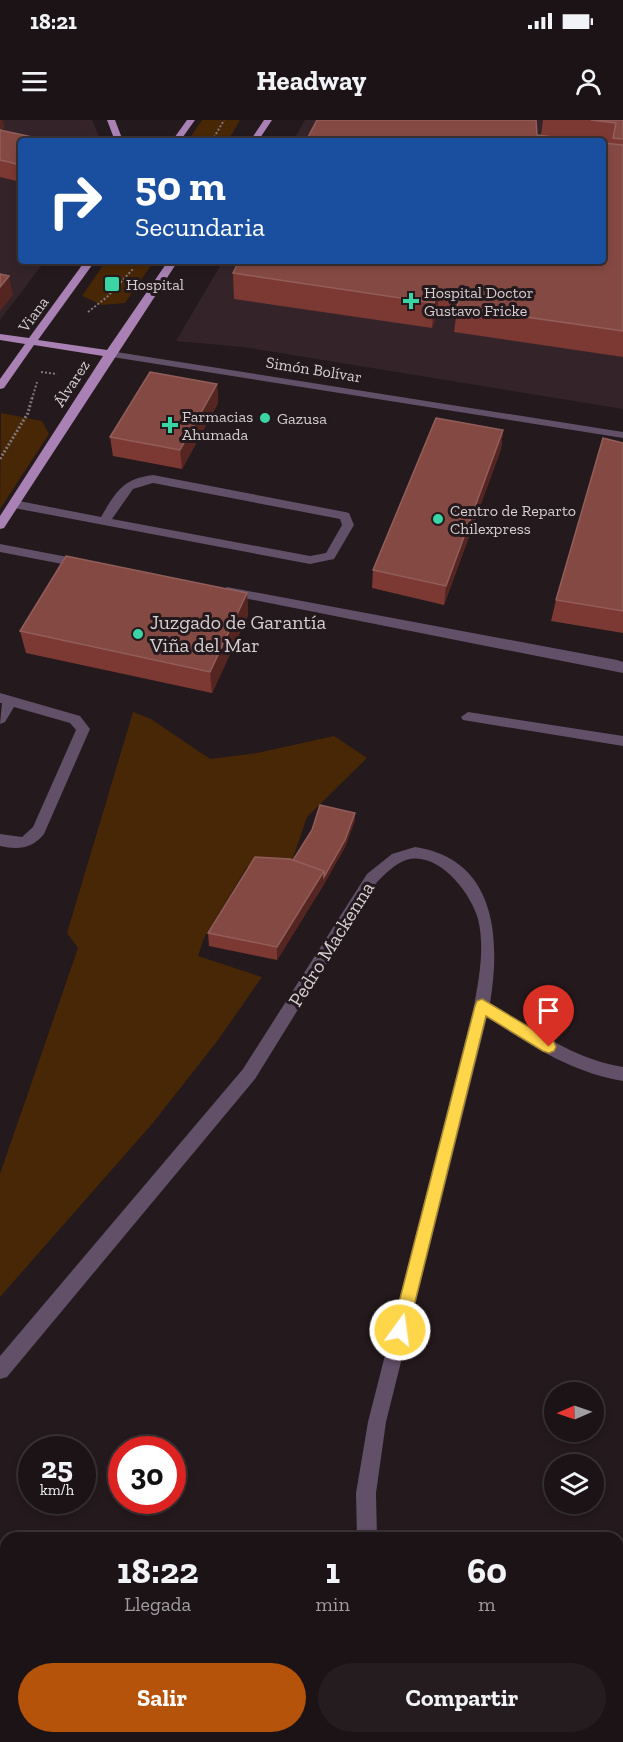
<!DOCTYPE html>
<html lang="es">
<head>
<meta charset="utf-8">
<style>
  :root { --surface:#1b1316; --page:#241c1f; --text:#f1f3f6; --muted:#a09ea1; --line:#393235; --accent:#b45309 }
  body { margin:0; font-family:"Zilla Slab",serif; background:var(--page); color:var(--text); height:100vh; display:flex; flex-direction:column; font-size:22px; white-space:nowrap }
  * { box-sizing:border-box; margin:0 }
  p { font-size:20px; color:var(--muted) }
  .icon { flex:none; width:33px; height:33px; fill:none; stroke:currentColor; stroke-width:2; stroke-linecap:round; stroke-linejoin:round }
  .map { position:relative; flex:1; overflow:hidden }
  .details { position:absolute; left:0px; top:1412px; width:624px; height:212px; display:flex; flex-direction:column; background:var(--surface); border-radius:18px 18px 0 0; box-shadow:0 3px 9px #0003,0 0 0 2px var(--line) }
  .details>* { flex:none }
  .banner { position:absolute; left:18px; top:18px; width:588px; height:126px; border-radius:6px; box-shadow:0 3px 9px #0003,0 0 0 2px var(--line); background:#1a4fa0; color:#fff; overflow:hidden }
  .needle { width:39px; rotate:268deg }
  .buttons { position:absolute; left:544px; top:1262px; display:grid; gap:12px }
  .buttons a { display:grid; place-items:center; width:60px; height:60px; border-radius:50%; background:var(--surface); box-shadow:0 3px 9px #0003,0 0 0 2px var(--line); font-size:30px }
  .speed { position:absolute; left:18px; top:1316px; display:flex; gap:12px; font-size:30px; font-weight:700; text-align:center }
  .speed>* { display:grid; place-content:center; width:78px; height:78px; border-radius:50%; background:var(--surface); box-shadow:0 3px 9px #0003,0 0 0 2px var(--line); line-height:1 }
  .speed small { font-size:15px; font-weight:400 }
  .speed .limit { border:9px solid #d22; background:#fff; color:#111 }
  .pin { position:absolute; display:grid; place-items:center; width:51px; height:51px; color:#fff; margin:-62px -26px; border-radius:50% 50% 50% 0; rotate:-45deg; box-shadow:0 0 6px #0007 }
  .pin .icon { rotate:45deg }
  .me { position:absolute; width:66px; margin:-33px; rotate:14deg; stroke-linejoin:round; filter:drop-shadow(0 0 4px #0008) }
  .turn { display:flex; align-items:center; gap:21px; height:126px; padding:0 18px; font-size:27px }
  .turn .icon { width:78px; height:78px; stroke-width:2.5 }
  .turn b { display:block; font-size:42px; line-height:51px }
  .eta { display:flex; justify-content:space-evenly; align-items:center; height:102px; text-align:center }
  .eta b { font-size:36px; font-weight:800; line-height:42px }
  .action { display:flex; gap:12px; margin-top:auto; padding:12px 18px }
  .action a { flex:1; height:69px; border-radius:36px; background:var(--accent); color:#fff; font-size:24px; font-weight:800; line-height:69px; text-align:center }
  .action a+a { background:var(--page); color:var(--text) }
  .status { display:flex; justify-content:space-between; align-items:center; height:42px; padding:0 30px; background:var(--surface); direction:ltr }
  .status svg { height:16px; fill:currentColor }
  header { display:flex; justify-content:space-between; align-items:center; height:78px; padding:0 18px; background:var(--surface); font-size:27px; font-weight:800 }
  .map>svg:first-child { display:block }
</style>
</head>
<body>
<div class="status"><b>18:21</b><svg viewBox="0 0 49 12"><path d="M0 12V9h3v3zM5 12V6h3v6zM10 12V3h3v9zM15 12V0h3v12zM26 1h20v11H26zM47 4h2v5h-2z"/></svg></div>
<header><svg class="icon" aria-label="menu" viewBox="0 0 24 24"><path d="M4 6h16M4 12h16M4 18h16"/></svg>Headway<svg class="icon" aria-label="person" viewBox="0 0 24 24"><circle cx="12" cy="8" r="4"/><path d="M4 21q1-7 8-7t8 7"/></svg></header>
<div class="map">
<svg width="623" height="1622" viewBox="0 0 623 1622">
  <rect width="100%" height="100%" fill="#24191d"/>
  <path fill="#34242a" d="M0,0H92L101,21H21V141H45L0,200Z
    M305,0H623V289L243,227L176,221L223,141H603V21H293Z"/>
  <path fill="#472705" d="M202,0H240L228,21H188Z
    M106,141H154L125,183L102,185L82,176Z
    M1,293L42,301L49,314L0,389Z
    M133,592L151,599L210,639L257,633L334,616L367,638L307,697L290,747H247L204,818L198,836L262,857L218,920L152,1004L0,1177V1054L78,828L67,813Z"/>
  <g fill="none" stroke-linecap="round" stroke-linejoin="round">
    <path stroke="#82797d" stroke-width="2" stroke-dasharray="2 2" stroke-linecap="butt" d="M212,21L224,0
      M88,192L107,177L134,148
      M41,252L57,254
      M32,279L37,262"/>
    <path stroke="#82797d" stroke-width="3" stroke-dasharray="2 2" stroke-linecap="butt" d="M0,339L28,293L32,278"/>
    <path fill="#624f68" fill-rule="evenodd" d="M110,231L623,312V318L106,236V232Z
      M153,355L345,392L349,393L354,405L334,439L310,444L14,388L8,384L14,380L101,397C116,372 122,359 153,355ZM153,363L340,399L342,405L326,433L310,436L112,399L133,369Z
      M0,424L83,440L89,444L83,448L0,432Z
      M227,467L617,540L623,542V553L223,474L221,471Z
      M0,573L80,596L90,609L44,714C32,729 18,730 0,726V714L22,717L33,707L76,610L70,603L14,587L5,602L0,604L2,583H0Z
      M468,592L623,616V626L463,600L461,597Z
      M415,727C496,739 501,818 490,883C533,909 573,939 623,947V961C572,953 530,925 487,897L386,1302L376,1373L377,1418H357L356,1373L368,1302L474,886C479,858 485,828 478,799C471,773 438,730 406,740C395,744 385,754 377,762L255,959L7,1257L0,1259V1236L243,949L367,754L392,734Z
      M453,1617H475L477,1622H455Z"/>
    <path fill="#a981b4" fill-rule="evenodd" d="M107,0H115L123,21H115Z
      M187,0H195L180,21H172Z
      M264,0H272L258,21H250Z
      M85,141H95L38,220L107,230L168,141H178L4,408L0,409V396L103,236L34,225L4,268L0,269V259L25,224L0,220V214L29,218Z"/>
  </g>
  <path fill="#7c3832" d="M0,0L4,7L1,10L21,21V62L0,57Z
    M543,0H623V237L454,212L456,197L437,194L432,208L234,179L233,153L603,141V21H306L541,15Z
    M217,264L218,283L182,349L113,336L110,317Z
    M503,310L501,329L444,485L372,468L373,450Z
    M623,323V513L551,501L556,480Z
    M247,473L248,495L212,573L26,533L20,511Z
    M355,700L345,727L324,764L277,840L209,826L208,813Z"/>
  <path fill="#552522" d="M0,0H3L4,7L0,10Z
    M9,156L13,175L0,191V167Z
    M439,169L437,194L432,208L434,183Z
    M217,264L218,283L182,349L180,330Z
    M503,310L501,329L444,485L446,466Z
    M247,473L248,495L212,573L210,552Z
    M355,693V700L345,727L324,764L277,840V827L324,751Z"/>
  <path fill="#854943" stroke="#925e5a" stroke-width="1.5" d="M317,0H536L537,15L588,21H306Z
    M591,0H623V19L613,18L616,3Z
    M0,10L50,21H21V45L0,40Z
    M603,23L623,25V211L457,187L462,172L439,169L434,183L233,153L239,141H603Z
    M0,154L9,156L0,167Z
    M150,252L217,264L180,330L110,317Z
    M436,298L503,310L446,466L373,450Z
    M603,318L623,323V491L556,480Z
    M66,436L247,473L210,552L20,511Z
    M320,685L355,693L345,720L324,757V751L293,740L312,710Z
    M255,737L290,739L324,751L277,827L208,813Z"/>
  <path fill="#ffd54a" stroke="#a68a30" stroke-width="1.5" d="M482,879L554,922L556,927L554,931L549,933L543,931L486,896L408,1210L406,1215L400,1218L394,1215L392,1210L475,886L477,881Z"/>
  <g fill="#3bd4a4" stroke="#24191d" stroke-width="2">
    <rect x="104" y="156" width="16" height="16" rx="3"/>
    <path d="M408 172h6v6h6v6h-6v6h-6v-6h-6v-6h6z"/>
    <circle cx="265" cy="298" r="6"/>
    <path d="M167 296h6v6h6v6h-6v6h-6v-6h-6v-6h6z"/>
    <circle cx="438" cy="399" r="6"/>
    <circle cx="138" cy="514" r="6"/>
  </g>
  <g text-anchor="middle" stroke-width="6" stroke-linejoin="round" paint-order="stroke">
    <g font-size="16" fill="#d6cfd2" stroke="#24191d" text-anchor="start">
      <text x="126" y="170">Hospital</text>
      <text x="424" y="178">Hospital Doctor<tspan x="424" dy="18">Gustavo Fricke</tspan></text>
      <text x="182" y="302">Farmacias<tspan x="182" dy="18">Ahumada</tspan></text>
      <text x="277" y="304">Gazusa</text>
      <text x="450" y="396">Centro de Reparto<tspan x="450" dy="18">Chilexpress</tspan></text>
    </g>
    <g font-size="16" fill="#d6cfd2" stroke="#24191d">
      <text transform="translate(33 194) rotate(-54)" y="6">Viana</text>
      <text transform="translate(314 249) rotate(9)" y="6">Simón Bolívar</text>
      <text transform="translate(71 263) rotate(-57)" y="6">Álvarez</text>
    </g>
    <g font-size="20" fill="#d6cfd2" stroke="#24191d" text-anchor="start">
      <text x="150" y="509">Juzgado de Garantía<tspan x="150" dy="23">Viña del Mar</tspan></text>
    </g>
    <g font-size="20" fill="#d6cfd2" stroke="#24191d">
      <text transform="translate(331 824) rotate(-58)" y="7">Pedro Mackenna</text>
    </g>
  </g>
</svg>
<div class="buttons">
<a><svg class="needle" viewBox="-14 -14 28 28"><path d="M0-13l5 13h-10z" fill="#e53935"/><path d="M0 13l5-13h-10z" fill="#a09ea1"/></svg></a>
<a><svg class="icon" aria-label="layers" viewBox="0 0 24 24"><path d="M12 4l9 5-9 5-9-5zM3 14l9 5 9-5"/></svg></a>
</div>
<div class="speed"><div>25<small>km/h</small></div><div class="limit">30</div></div>
<div class="pin" style="left:549px;top:927px;background:#d93025"><svg class="icon" aria-label="arrive" viewBox="0 0 24 24"><path d="M6 21V4h12l-3 4 3 4H6"/></svg></div>
<svg class="me" style="left:400px;top:1210px" viewBox="-20 -20 40 40"><circle r="17" fill="#ffd54a" stroke="#fff" stroke-width="3"/><path d="M0-11L8 9 0 5-8 9z" fill="#fff"/></svg>
<div class="banner">
<div class="turn"><svg class="icon" aria-label="right" viewBox="0 0 24 24"><path d="M7 20v-9h11M14 6l5 5-5 5"/></svg><div><b>50 m</b>Secundaria</div></div>
</div>
<section class="details">
<div class="eta">
<div><b>18:22</b><p>Llegada</p></div>
<div><b>1</b><p>min</p></div>
<div><b>60</b><p>m</p></div>
</div>
<div class="action"><a>Salir</a><a>Compartir</a></div>
</section>
</div>
</body>
</html>
